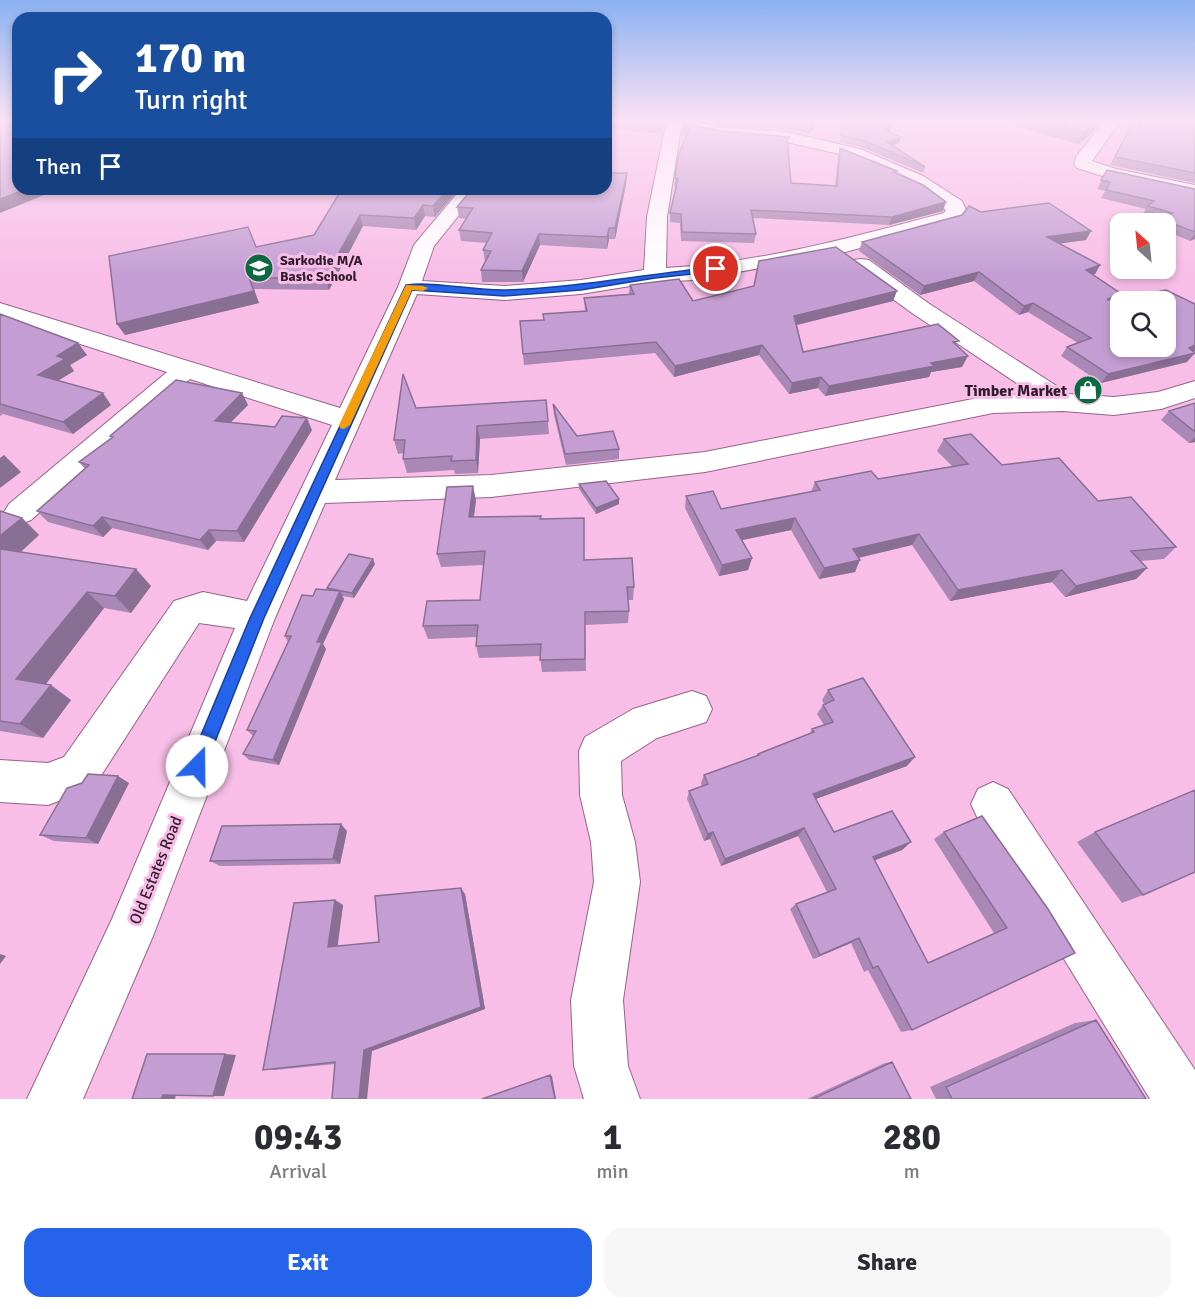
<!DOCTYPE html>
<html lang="en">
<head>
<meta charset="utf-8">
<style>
  :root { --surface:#fff; --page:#f7f7f7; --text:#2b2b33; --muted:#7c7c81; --accent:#2563eb }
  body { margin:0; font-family:Signika,sans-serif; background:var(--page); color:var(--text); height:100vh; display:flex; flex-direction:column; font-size:22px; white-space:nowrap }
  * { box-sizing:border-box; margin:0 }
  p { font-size:20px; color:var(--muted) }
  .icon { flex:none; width:33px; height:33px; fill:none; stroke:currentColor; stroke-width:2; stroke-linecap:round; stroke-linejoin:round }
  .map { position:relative; height:1099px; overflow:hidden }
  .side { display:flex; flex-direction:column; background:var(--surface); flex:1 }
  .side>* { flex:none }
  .top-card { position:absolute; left:12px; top:12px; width:600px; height:183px; border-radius:18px; box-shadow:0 3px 9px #0003; background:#1a4fa0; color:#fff; overflow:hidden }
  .needle { width:39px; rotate:333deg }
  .controls { position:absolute; left:1110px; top:213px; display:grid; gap:12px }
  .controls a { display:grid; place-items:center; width:66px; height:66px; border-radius:12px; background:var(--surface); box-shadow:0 3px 9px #0003; font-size:30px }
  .pin { position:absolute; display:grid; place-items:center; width:51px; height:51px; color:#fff; margin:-26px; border:3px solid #fff; border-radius:50%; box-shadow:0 2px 6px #0007 }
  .me { position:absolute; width:66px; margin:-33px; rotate:22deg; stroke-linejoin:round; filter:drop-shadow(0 0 4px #0008) }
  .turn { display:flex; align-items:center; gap:21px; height:126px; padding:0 24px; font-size:27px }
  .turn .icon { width:78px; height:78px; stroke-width:2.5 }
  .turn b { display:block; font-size:42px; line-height:51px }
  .then { display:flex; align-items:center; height:57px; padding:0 24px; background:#0003; gap:12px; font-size:22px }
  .eta { display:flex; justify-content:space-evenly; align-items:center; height:102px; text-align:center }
  .eta b { font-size:36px; font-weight:700; line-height:42px }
  .primary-button { display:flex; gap:12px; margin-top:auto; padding:12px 24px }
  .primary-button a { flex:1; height:69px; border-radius:18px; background:var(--accent); color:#fff; font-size:24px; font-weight:700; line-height:69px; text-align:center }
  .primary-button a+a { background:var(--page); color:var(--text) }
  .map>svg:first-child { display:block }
</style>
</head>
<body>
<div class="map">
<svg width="1195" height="1099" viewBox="0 0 1195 1099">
  <rect width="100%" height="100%" fill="#f8bee8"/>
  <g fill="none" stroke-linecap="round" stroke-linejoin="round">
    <g stroke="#966389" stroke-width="2">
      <path id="minor" d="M662,120H687L718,127L787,132L860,149L923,176L962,201L966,210L958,221L838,254L694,280L655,282L581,294L505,300L417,294L335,480L491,475L705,452L993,395L1033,394L912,313L853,270L850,265L853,260L861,259L869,260L928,303L1069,394L1114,397L1158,392L1195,381V398L1161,409L1114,415L1063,411L993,413L705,472L491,497L325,503L275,618L153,936L83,1099H27L112,919L235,628L199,623L93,788L48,805L0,802V760L48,763L64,757L174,601L203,592L247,601L332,425L190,379L31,520L20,524L9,520L4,512L9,504L167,372L0,318V303L340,408L398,287L414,245L461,189H480L434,246L422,281L505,286L581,280L644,270L647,217L666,124ZM681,128L718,137L787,142L848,156L911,184L946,210L944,213C853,237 760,263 666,268L667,217Z
        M1105,120H1121L1092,161L1116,169L1195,185V197L1112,179L1077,168L1074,164L1076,157Z
        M692,691L706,696L712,709L706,722L657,738L621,761L622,795L635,842L640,882L623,1000L628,1066L640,1099H584L574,1066L571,1000L594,882L591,842L580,795L579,751L585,737L633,709Z
        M993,782L1008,789L1195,1070V1099H1150L978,819L971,804L978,789Z"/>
    </g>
    <use href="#minor" fill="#fff" fill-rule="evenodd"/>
  </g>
  <path fill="#a988b5" d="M606,120H664L662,134L609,128Z
    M696,120H818L810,133L788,129L718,125Z
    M842,120H877L892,123L890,130L888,132L901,137L899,143L893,145L925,167L923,173L861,147L840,142Z
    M1018,120H1098L1092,133L1078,144L1015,126Z
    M1141,120H1195V183L1110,165L1131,126L1138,128Z
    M684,123L719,131L788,145L791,183L835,186L838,156L840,148L897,173L943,211L889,225L753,218L756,234L754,243L681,241L680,223L670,222V213L676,187H674L675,178L686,136H682Z
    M1107,170L1195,189V239L1190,241L1166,231V224H1158L1160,220L1142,215L1146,209L1101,198L1105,191L1097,189Z
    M627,173L626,184L615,239H609L607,249L540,245L523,282H482L481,270L485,262L483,250L487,243L461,241L459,230L466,219L459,218L457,207Z
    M342,189H459L435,217L425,216L416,230L363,226L329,290L254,289L259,303L125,335L117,324L256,247L314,235Z
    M981,212L1086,240L1059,243L1100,265L1095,274H1093L1120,293L1116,299L1195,304V351L1193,352L1187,362L1101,383L1061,356L1067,347L1078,343L1028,312L1019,315L974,281L920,295L859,251L862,242Z
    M630,285L693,301H893L797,325L803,352L957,345L962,367L931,372L929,377L825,396L818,388L789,394L759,355L674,377L655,353L524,365L520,321L544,320L585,311L584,298L629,294Z
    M0,314L78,343L87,355L70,365L74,371L58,381L111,405L73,434L3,414L0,416Z
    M242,393L248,405L231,422L312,430L244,542L216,541L208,550L112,528L103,537L48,522L37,511L85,469L79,462L112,437L110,436Z
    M546,400L549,434L480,439L478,473L455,474L454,470L407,473L403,459L404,453L398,454L394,440L416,408Z
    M1195,403V442L1189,443L1161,420L1169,411Z
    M553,404L577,436L619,449V459L566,465L554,415Z
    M944,439L1002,465L1098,501L1176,547L1164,559L1141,561L1147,568L1136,579L1065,597L1052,582L950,601L912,545L859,558L855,572L819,579L791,530L742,540L752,558L748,570L719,576L685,508L686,496L721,509L811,492L815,482L878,479L952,466L937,451Z
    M579,484L619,504L596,514L579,489Z
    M476,500L474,517L541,519L584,560L634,587L633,600H628L629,611L628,623L585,625L586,671L542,672L540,656L479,658L476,646L477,637L428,639L423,626L480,600L484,565L441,567L437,554Z
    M0,511L22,518L39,535L21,552L151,586L131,613L104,608L46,684L71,700L43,738L0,731Z
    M375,564L354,598L342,596L344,599L323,644L326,649L279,765L249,760L243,754L253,736L247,730L288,642L285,636L313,596L328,590L327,588Z
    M828,690L907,766L816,799L834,832L911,842L902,850L875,860L928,963L994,933L934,839L944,832L1048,909L912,1030L901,1032L868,970L864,972L851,943L813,959L790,909L796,904L827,892L798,836L721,866L710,839L704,841L687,799L689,791L702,786L701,783L704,775L757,756L758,754L810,733L812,729L824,725L817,714L823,705L824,704L822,700Z
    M129,783L98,844L54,841L40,835Z
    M347,831L340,864L220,866L210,861Z
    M1095,832L1143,895L1122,903L1077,842Z
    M465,894L485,1009L372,1051L335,1064L275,1070H263L335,900L343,905L337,946L379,942Z
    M1096,1020L1146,1099H936L930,1087L1075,1023Z
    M892,1062L911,1099H807L885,1063Z"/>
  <path fill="#896f94" d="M608,120H609V128L606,132V122Z
    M814,120H818L810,133L812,123Z
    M1097,122L1092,133L1078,144L1084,132Z
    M892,123L890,130L882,137L884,130Z
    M901,137L899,143L885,148L887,142Z
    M627,173L626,184L615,239V228Z
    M26,189H59L0,213V199Z
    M448,189H459L435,217L433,206Z
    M946,202L943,211L889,225L892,217Z
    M423,205L425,216L416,230L414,218Z
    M360,215L363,226L329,290L325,278Z
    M609,228V239L607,249V237Z
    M1091,231L1086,240L1043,246L1047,237Z
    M1195,233V239L1190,241Z
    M539,234L540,245L523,282L522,271Z
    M1100,265L1095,274L1081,278L1086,270Z
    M979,272L974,281L920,295L924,286Z
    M249,278L259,303L125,335L117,324Z
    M897,291L893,301L792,326L794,316Z
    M1120,293L1114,302L1107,300Z
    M1033,303L1028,312L1019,315L1024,306Z
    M78,343L87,355L70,365L74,371L47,387L38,375L57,356Z
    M762,345L759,355L674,377L675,366Z
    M1195,345V351L1187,355L1195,353L1187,362L1101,383L1108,374L1189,348Z
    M968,356L962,367L931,372L929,377L825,396L829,386L931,363Z
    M821,377L818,388L789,394L792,383Z
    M103,393L111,405L73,434L63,422Z
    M242,393L248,405L221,432L215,421Z
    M307,418L312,430L244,542L237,531Z
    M477,426L480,439L478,473L476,460Z
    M1195,437V442L1189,443Z
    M4,455L21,472L0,488V458Z
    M473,486L476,500L472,531L469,517Z
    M619,499V504L596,514V508Z
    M102,517L112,528L103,537L93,526Z
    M22,518L39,535L7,564L0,558V536Z
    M795,518L791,530L733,542L736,530Z
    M209,530L216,541L208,550L200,540Z
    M919,534L912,545L848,560L853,549Z
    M752,558L748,570L719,576L722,565Z
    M373,559L375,564L354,598L352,593Z
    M860,560L855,572L819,579L824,568Z
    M1147,568L1136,579L1065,597L1076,586Z
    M136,569L151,586L131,613L115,596Z
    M1062,570L1052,582L950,601L958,590Z
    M340,591L344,599L323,644L326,649L279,765L273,760L317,642Z
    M87,592L104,608L38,694L16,679Z
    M51,685L71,700L43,738L20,724Z
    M915,757L907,766L807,802L813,794Z
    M118,776L129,783L98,844L86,838Z
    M341,824L347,831L340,864L333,859Z
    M804,828L798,836L721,866L725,859Z
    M713,832L710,839L704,841L708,834Z
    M911,842L902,850L865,864L873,857Z
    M461,888L465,894L485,1009L372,1051L367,1099H359L364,1050Z
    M335,900L343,905L337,951L328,947Z
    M859,938L851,943L813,959L820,955Z
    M0,954L6,956L0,964Z
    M225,1054L236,1055L224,1096H213Z
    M550,1075L552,1076L556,1099H555Z
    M163,1095H176L175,1099H161Z"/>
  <path fill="#c49ed3" stroke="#896f94" stroke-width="1.5" fill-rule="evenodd" d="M0,120H18V189H26L0,199Z
    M622,120H663L662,124Z
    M791,120H814L812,123Z
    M843,120H877L892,123L884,130L901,137L887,142L925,167L863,140L841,135Z
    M1037,120H1098L1097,122L1084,132Z
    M1142,120H1195V173L1115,157L1131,126L1139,128Z
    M684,123L719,131L789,137L787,139L791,183L837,186L840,148L897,171L894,172L923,185L946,202L892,217L751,210L756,234L682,232L681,214L670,213L678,179L675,178L678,157L689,129L683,128Z
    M1107,170L1195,189V232L1161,219L1172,213L1148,206L1154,201L1106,190L1110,182L1101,180Z
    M606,173H627L615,228H609L607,237L539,234L522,271L481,270L491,251L483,250L492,233L459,230L473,208L457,207L472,189H606Z
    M342,189H448L433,206L423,205L414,218L360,215L325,278H249L254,291L117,324L109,256L248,227L256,247L314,235Z
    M1049,203L1091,231L1047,237L1100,265L1086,270L1120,293L1107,300L1126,297L1131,300L1147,294L1166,290L1195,304V345L1189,348L1195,353L1108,374L1067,347L1091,338L1033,303L1024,306L979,272L924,286L862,242L962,215L969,206L981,212ZM1120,302H1166V346H1120Z
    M836,247L897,291L794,316L803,352L938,324L959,341L953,342L968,356L931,363L934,366L829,386L821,377L792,383L762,345L675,366L656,342L523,354L520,321L544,320L543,314L587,311L584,298L634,294L630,285L679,279L693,301L754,286L759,261Z
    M0,314L78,343L57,356L65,359L38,375L103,393L63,422L0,404Z
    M403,374L416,408L546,400L548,421L477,426L476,460L451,461L452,456L403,459L405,440H394Z
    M176,380L242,393L215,421L275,427L282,416L307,418L237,531L209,530L200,540L102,517L93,526L37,511L89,465L79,462L113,437L110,436Z
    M1195,403V432L1169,411Z
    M553,404L577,436L613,431L619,449L565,454Z
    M971,434L1002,465L1059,458L1098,501L1131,497L1176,547L1131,551L1147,568L1076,586L1062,570L958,590L919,534L853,549L860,560L824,568L795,518L736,530L752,558L722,565L686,496L713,491L721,509L820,490L815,482L871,471L878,479L968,464L944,439Z
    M606,481L619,499L596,508L579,484Z
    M473,486L469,517L541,516L540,519L584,518V560L632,558L634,587H627L629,611L585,612V659L540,660L541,644L476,646L478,625L423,626L427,601L480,600L485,551L437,554L447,487Z
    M0,511L22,518L0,536Z
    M0,549L136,569L115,596L87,592L16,679L51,685L20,724L0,721Z
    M349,554L373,559L352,593L327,588Z
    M316,589L340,591L317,642H322L273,760L243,754L256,731L247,730L291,636H285L302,595L313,596Z
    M863,678L915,757L813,794L834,832L892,811L911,842L873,857L928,963L1007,928L944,832L982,816L1048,909L1075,953L912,1030L878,966L873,968L859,938L820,955L796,904L836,889L804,828L725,859L713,832L708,834L689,791L708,784L704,775L759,755L758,754L814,732L812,729L833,722L823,705L834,700L828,690Z
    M88,774L118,776L86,838L40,835L67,788L82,783Z
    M1195,790V872L1143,895L1095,832Z
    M341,824L333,859L210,861L222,826Z
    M461,888L481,1007L364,1050L359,1099H332L335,1062L263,1070L294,903L335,900L328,947L379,942L375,896Z
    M1096,1020L1146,1099H952L946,1087Z
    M147,1054H225L213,1096L163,1095L161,1099H132Z
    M892,1062L911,1099H813Z
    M550,1075L555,1099H482Z"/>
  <linearGradient id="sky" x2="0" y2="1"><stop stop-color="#8ab1f0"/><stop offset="0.44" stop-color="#fce2f5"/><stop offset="1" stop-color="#fce2f5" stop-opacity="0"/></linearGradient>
  <rect width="1195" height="274" fill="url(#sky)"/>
  <path fill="#2563eb" stroke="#184099" stroke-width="1.5" d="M716,267L720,269L719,271L655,278L581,290L504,296L412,290L264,618L203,772L197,775L191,772L188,766L250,618L406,285C435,281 475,291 506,290C577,288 646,274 716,267Z"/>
  <path fill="#f59e0b" d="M406,285L423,286L428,288L423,291L412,290L350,425L344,429L340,428L339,425Z"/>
  <defs>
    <g id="school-disc" transform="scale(1.5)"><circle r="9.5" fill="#0b6a3f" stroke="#f8bee8"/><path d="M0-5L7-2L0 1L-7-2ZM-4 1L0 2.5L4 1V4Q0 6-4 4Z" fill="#fff"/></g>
    <g id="shop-disc" transform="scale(1.5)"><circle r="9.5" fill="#0b6a3f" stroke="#f8bee8"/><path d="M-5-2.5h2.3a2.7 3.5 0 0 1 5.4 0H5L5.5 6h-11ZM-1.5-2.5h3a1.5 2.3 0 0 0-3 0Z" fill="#fff"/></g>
  </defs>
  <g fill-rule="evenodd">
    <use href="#school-disc" x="259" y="268"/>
    <use href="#shop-disc" x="1088" y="390"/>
  </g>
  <g text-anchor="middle" stroke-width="6" stroke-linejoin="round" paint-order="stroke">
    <g font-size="14" font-weight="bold" fill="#301b2b" stroke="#f8bee8" text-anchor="start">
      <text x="280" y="265">Sarkodie M/A<tspan x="280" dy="16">Basic School</tspan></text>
    </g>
    <g font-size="16" font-weight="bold" fill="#301b2b" stroke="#f8bee8" text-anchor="end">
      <text x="1067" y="396">Timber Market</text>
    </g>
    <g font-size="16" fill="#301b2b" stroke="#f8bee8">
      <text transform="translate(155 870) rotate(-68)" y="6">Old Estates Road</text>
    </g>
  </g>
</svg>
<div class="controls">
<a><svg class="needle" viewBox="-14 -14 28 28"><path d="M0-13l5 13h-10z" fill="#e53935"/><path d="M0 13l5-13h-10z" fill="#7c7c81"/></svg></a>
<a><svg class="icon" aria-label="search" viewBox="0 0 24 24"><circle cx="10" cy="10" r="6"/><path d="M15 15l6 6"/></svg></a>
</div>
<div class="pin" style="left:716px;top:269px;background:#d93025"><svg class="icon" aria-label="arrive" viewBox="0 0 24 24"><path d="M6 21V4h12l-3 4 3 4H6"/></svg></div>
<svg class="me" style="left:197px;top:766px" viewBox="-20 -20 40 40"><circle r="19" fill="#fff"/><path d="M0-13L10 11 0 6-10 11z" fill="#2563eb"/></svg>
<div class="top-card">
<div class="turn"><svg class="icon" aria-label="right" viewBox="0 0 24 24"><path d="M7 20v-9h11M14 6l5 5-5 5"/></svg><div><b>170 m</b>Turn right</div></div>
<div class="then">Then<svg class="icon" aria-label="arrive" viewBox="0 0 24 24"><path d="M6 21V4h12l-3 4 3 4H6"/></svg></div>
</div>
</div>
<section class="side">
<div class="eta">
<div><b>09:43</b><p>Arrival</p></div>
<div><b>1</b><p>min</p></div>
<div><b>280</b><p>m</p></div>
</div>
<div class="primary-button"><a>Exit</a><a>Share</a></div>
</section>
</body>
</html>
